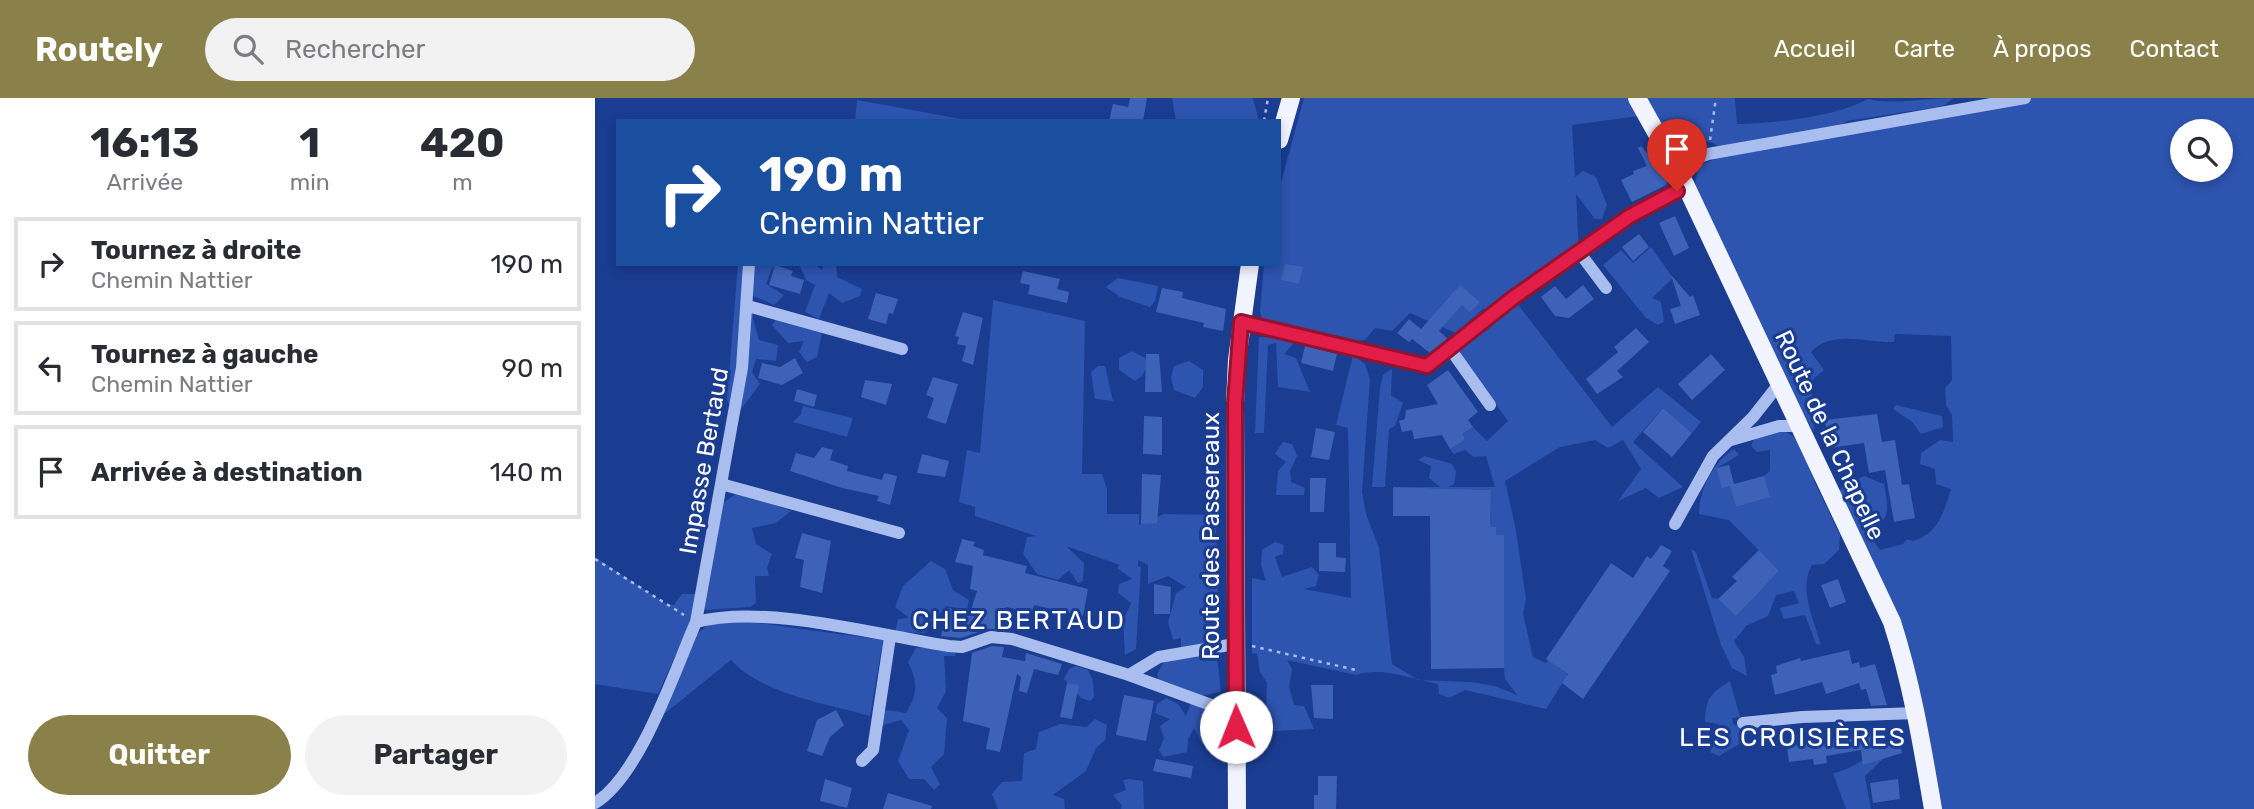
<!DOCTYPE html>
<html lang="fr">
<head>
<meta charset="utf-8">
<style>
  :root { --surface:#fff; --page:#f2f2f3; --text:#2b2b33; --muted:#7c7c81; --line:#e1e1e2; --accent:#8a814a }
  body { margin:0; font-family:Rubik,sans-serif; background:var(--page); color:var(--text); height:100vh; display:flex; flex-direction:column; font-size:26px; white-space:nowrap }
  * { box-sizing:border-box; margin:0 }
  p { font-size:23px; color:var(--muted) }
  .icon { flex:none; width:38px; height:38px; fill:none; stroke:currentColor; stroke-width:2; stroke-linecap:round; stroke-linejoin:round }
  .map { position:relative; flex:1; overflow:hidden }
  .panel { display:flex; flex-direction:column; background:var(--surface); width:595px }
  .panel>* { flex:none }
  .guide { position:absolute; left:21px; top:21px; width:665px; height:147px; border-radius:0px; box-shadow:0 4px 10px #0003; background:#1a4fa0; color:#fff; overflow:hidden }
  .fabs { position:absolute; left:1575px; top:21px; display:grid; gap:14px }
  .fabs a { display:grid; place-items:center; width:63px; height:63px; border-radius:50%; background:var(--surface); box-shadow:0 4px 10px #0003; font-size:35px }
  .pin { position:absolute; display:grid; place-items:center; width:60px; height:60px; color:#fff; margin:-72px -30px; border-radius:50% 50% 50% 0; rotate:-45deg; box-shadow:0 0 7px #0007 }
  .pin .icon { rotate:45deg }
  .me { position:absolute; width:77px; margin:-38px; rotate:359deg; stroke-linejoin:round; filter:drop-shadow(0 0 5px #0008) }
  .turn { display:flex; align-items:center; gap:24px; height:147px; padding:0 28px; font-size:32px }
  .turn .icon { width:91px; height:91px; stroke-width:2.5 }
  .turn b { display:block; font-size:49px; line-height:60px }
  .eta { display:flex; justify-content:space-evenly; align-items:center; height:119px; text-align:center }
  .eta b { font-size:42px; font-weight:700; line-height:49px }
  .cta { display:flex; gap:14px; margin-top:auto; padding:14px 28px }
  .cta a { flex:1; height:80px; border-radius:42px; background:var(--accent); color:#fff; font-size:28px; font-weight:700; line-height:80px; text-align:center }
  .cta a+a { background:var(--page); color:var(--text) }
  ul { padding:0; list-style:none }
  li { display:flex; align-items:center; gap:21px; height:94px; margin:0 14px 10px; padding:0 14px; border:4px solid var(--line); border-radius:0px }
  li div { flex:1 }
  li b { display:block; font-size:26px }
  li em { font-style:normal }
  header { display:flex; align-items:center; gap:42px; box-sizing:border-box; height:98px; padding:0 35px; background:var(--accent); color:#fff }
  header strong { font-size:33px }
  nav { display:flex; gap:38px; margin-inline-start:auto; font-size:24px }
  .search { width:490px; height:63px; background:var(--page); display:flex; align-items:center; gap:18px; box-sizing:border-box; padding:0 24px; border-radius:38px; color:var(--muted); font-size:26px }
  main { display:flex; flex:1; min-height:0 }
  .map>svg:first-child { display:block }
</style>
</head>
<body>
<header>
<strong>Routely</strong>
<div class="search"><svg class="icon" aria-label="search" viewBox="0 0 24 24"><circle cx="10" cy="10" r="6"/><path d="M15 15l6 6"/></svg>Rechercher</div>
<nav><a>Accueil</a><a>Carte</a><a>À propos</a><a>Contact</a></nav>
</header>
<main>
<section class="panel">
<div class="eta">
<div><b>16:13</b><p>Arrivée</p></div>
<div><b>1</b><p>min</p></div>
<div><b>420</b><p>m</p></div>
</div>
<ul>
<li><svg class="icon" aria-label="right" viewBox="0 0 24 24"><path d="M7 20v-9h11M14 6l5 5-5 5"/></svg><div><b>Tournez à droite</b><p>Chemin Nattier</p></div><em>190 m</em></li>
<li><svg class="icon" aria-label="left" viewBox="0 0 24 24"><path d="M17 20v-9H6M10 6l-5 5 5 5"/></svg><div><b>Tournez à gauche</b><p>Chemin Nattier</p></div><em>90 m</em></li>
<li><svg class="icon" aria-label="arrive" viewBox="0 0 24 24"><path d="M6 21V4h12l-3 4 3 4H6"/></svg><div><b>Arrivée à destination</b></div><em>140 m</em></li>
</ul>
<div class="cta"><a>Quitter</a><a>Partager</a></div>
</section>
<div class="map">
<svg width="1659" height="711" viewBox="0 0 1659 711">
  <rect width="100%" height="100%" fill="#1a3c91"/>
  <path fill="#2d54af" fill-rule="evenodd" d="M577,0H658L664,23H581Z
    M709,0H1033L1044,18L977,27L980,79L988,73L1001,79L1012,107L1007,121H1000L981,96L984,154L980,166L918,200L1017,329L1063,289L1106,324L1097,335L1068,310L1038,344L1088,389L1064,400L1051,390L1023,403L1046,371L1028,342L1013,350L1000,342L965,349L910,383L921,433L931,501L928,516L938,559L951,565L953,562L973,576L951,611L870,592L854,600L844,596L843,586C818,581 785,568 761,577L692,562L697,571L694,589L699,607L709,608L719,631L662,634L663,620L671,613L672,585L665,574L662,556L657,555V480L671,483L666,467L667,452L680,444L689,447L688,456L680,459L687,479L717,469L724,477L721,488L709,491L756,500L753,330L741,327L758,257L770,266L775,281L767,394L771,416L784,450L797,566L823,582L876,584L900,588L922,597L910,581L909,570V497L903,485L905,437H901V429H895L896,392L798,389H845L834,380L836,368L823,362L830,358L857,366L861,374L859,386L853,389H900L891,358L879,359L870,352L859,356L855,351L870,342L868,336L878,329L892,343L913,323L859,248L890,219L889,210L861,235L815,215L797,233L780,230L770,242L755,244L668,223L665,214L669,166H684V92Z
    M1048,0H1140L1142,26C1180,25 1240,19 1273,1C1295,7 1334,0 1359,0L1348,8L1252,23L1233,36L1409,0H1659V711H1343L1315,551L1242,396L1248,388L1269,378L1289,386C1294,414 1296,418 1274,437L1285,452L1308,446L1312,441L1318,443C1343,436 1349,414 1356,391L1341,386L1340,371L1325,366L1326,355L1345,342L1358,344L1357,317L1351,307L1350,290L1357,282L1356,238L1300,236L1299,244C1272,245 1237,231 1216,254L1229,272L1216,283L1219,334L1203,307L1100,87L1103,68L1134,55C1117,45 1113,37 1095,52L1082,50ZM1587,33H1626V72H1587Z
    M262,2L377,23H260Z
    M1056,149L1078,180L1057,200L1066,204L1069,224L1063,227L1051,220L1008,167L1026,152L1038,165Z
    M143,166H183L177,170L171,186L189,197L179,207L158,198V221L164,242L183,247L181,263L161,261L157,274L165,286L147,310L136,313L132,301Z
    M204,166H219L227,172L229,166H241L242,179L267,191L265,198L247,205L234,195L224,221L210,214L220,187L211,182Z
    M523,180L563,188L560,203L555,209L525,199L511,189Z
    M398,202L490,223L487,376H507L512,391V416H544V427L569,416L620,417L623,471L622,558L626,594L605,598L564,584L562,576L570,562L599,559L586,550V540L578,542L573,524L581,495L591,489L573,478L553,486V467L543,462V468L546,469L541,551L530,557L528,523L536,505L523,495L524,486L537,481L522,470L525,467L471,448L489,465L488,483L483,485L474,472L463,482L442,476L428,456L432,439L441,438L380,418V409L364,404L372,352L385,355Z
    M186,214L227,234L222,259L212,264L204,254L209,243L193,245L177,227Z
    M664,239L698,240V246L689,256L701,260L715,294L683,289L681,245L673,247L669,335H660Z
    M537,253L550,260L553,266L547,278L540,283L524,272V260Z
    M594,263L608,272V289L600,300L579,292L576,279L579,268Z
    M503,268H510L518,303L500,301L496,274Z
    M797,271L796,297L808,305L800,328L794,331L790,389H777L785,289L788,277Z
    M1301,307L1347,318L1348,329L1326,336L1317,324L1298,311Z
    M208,308L258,320L252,339L198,324L206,316Z
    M1179,334H1191L1199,339L1217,365L1220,385L1245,437L1244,452L1229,466L1217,467C1203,490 1219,522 1226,547L1221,546L1210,517L1189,521L1185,510L1204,505L1199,493L1181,497L1173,518L1151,528L1139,543L1149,559L1152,578L1137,570L1126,547L1096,451L1101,454L1117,500L1123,501L1140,517L1184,473L1134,422L1104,416C1104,392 1118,364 1139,351L1144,357L1122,370L1127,389L1135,388L1141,409L1174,399L1169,378L1175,373V352L1162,354L1156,348L1159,341Z
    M688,344L697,346L702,358L695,373L696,384L710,390L709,397H681L683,373L691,364L680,356Z
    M141,396L156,397L196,413L181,425L157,430L161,446L177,456L172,470L174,478H160L161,505L155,509L111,512L108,508L129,404Z
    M0,459L73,507H79L87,496H101L96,523L63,596L0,586Z
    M336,463L350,471L358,492L374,502L372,512L351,508L330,535L300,534L303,521L314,520L300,509L308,488Z
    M157,521L163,525L288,542L275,618C231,605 168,597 136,562L63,621L99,539L113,527Z
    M330,549L361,553L360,558H349L351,593L342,610L352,620L349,656L336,669L345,686L339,692L329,681H314L303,663L314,632L306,622L286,628L287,615L292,612L311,615C323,596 323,584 313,564L321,550Z
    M481,568L493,572L498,583L499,599L495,603L486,600L469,581L474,571Z
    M1135,583L1145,619L1137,620L1138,626L1150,631L1147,644L1124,658L1115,654L1125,633L1123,626L1110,624C1110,602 1116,594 1135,583Z
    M571,600L583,606L591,618L596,604L609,610L606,621L626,635L616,647L607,646L599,630L593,641L592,654L568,659L564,652L569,640L565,628L575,621L560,615L562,606Z
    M500,621L512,627L510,642L501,650L491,673L458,697L469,701L470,711H403L397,696L407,684L427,683L429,655L441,651L444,634L465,626L492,629Z
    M1288,652L1290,659L1270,678L1276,711H1251L1238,675C1257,672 1269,659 1288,652Z
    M535,681L548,683L549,711H526L527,708L518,697L531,692L528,682Z"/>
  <path fill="#3e62b7" d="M535,0H552L548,23H514L518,6L533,9Z
    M1046,48L1062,67L1065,65L1074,81L1071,87L1037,104L1026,82L1039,76L1038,73L1052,68L1043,50Z
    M1080,118L1094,150L1079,158L1064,125Z
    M1044,136L1054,149L1038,163L1027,149Z
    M690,166L708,169L704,186L686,182Z
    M180,167L198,173L196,178L209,182L205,196L174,187Z
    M428,173L465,181L462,191L474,194L472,205L433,196L435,187L425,185Z
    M1076,177L1095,199L1098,197L1105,217L1080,226L1075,211L1086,208Z
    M865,187L885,204L875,214L867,207L844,233L853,241L841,251L835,255L817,241L814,244L802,235L814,221L826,231Z
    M988,187L999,201L974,220L960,218L946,199L960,188L971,201Z
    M567,190L588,194L587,200L631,211L628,233L608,229L609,225L561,214Z
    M281,195L303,201L298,216L294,215L291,226L273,221Z
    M368,214L388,220L378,267L367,263L371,248L362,246L364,239L360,238Z
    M1041,230L1054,244L1022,273L1028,279L1002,296L991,281L1023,254L1019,249Z
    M710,248L742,256L738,273L706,265Z
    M551,256H564L567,294H550Z
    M1116,256L1130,272L1097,302L1083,286Z
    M200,260L208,275L187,287L163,280L167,265L185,269Z
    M853,272L883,314L873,322L878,329L868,336L870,342L855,351L847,337L819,341L817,332L807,334L804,323L810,321L811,312L843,306L832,287Z
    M338,279L363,286L351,326L332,320L339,300L331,297Z
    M270,282L297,286L291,307L266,299Z
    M202,291L222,297L219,309L199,303Z
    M1068,310L1097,335L1077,359L1048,334Z
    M1282,316L1287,344L1300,342L1307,387L1314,386L1320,420L1299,424L1290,372L1274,375L1269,345L1234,350L1230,322Z
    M549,318L567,319V357L548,356Z
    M721,330L740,334L734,362L716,359Z
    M227,349L238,352L235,362L253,368L252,373L287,382L289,375L302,378L295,407L282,403L284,398L247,390L195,373L201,355L219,360Z
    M327,356L354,363L350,379L322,375Z
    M1134,367L1139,386L1169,378L1175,399L1141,409L1135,388L1127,390L1121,370Z
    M547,376L566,377L562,425L546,426Z
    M715,380H731L729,414H715Z
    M798,389L896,392L895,429H901V437H909V570L836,571L835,418H798Z
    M207,435L236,443L227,495L205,489L209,462L200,460Z
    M367,441L380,444L378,448L389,452L388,457L432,468L430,475L493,491L488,518L439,507L437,515L411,509L405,531H393L366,540L346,538L354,510L374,518L382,493L375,491L378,468L360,464Z
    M724,445H741V459L751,460L750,474L724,473Z
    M1066,447L1077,453L1068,468L1075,473L988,601L967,585L973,576L951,561L1016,465L1038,480L1052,458L1056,461Z
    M1164,452L1184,473L1141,518L1123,501L1142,483L1137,479Z
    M1243,481L1251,504L1235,510L1226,487Z
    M559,486L576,489L575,516H559Z
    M397,548L409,549L407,559L430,563L431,555L467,566L463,577L439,571L432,595L424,593L426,579L422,576L405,654L391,651L395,630L368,623L377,555Z
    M1254,552L1257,566L1264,564L1265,570L1280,566L1292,607L1276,608L1271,591L1266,592L1264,585L1231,596L1227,584L1180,597L1176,577L1182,575L1181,568L1205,560L1206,563Z
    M472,585L484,587L477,621L465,619Z
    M716,587H738V621L719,620Z
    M529,597L559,603L551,643L521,637Z
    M241,612L249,627L235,639L227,658L212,653L222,622Z
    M1285,634L1288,648L1305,645L1307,655L1268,667L1266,652L1231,658L1232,665L1219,667L1218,661L1194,664L1192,649Z
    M561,661L598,668L596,680L558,673Z
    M723,678H742L741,711H719V697H723Z
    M230,681L257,690L252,710L225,703Z
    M1303,681L1305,701L1278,705L1275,685Z
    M293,695L337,708L336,711H288Z"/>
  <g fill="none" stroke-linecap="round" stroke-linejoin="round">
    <path stroke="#a9beef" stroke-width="2.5" stroke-dasharray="3.5 5" stroke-linecap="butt" d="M669,23L673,0
      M1115,42L1121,0
      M0,461L89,517
      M657,548L761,572"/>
    <path stroke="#a9beef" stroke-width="12" d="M1080,68L1113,56L1430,0
      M984,154L1011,190
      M153,208L307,251
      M646,224L832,268L856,252L886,222L1035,118L1091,88
      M856,252L895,307
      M1136,342L1184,328H1204
      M126,386L304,435
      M1080,426L1118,358L1158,319L1184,286
      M101,524L147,270L154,166
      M534,577L564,559L640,546
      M1148,625L1207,619L1322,615
      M267,663L278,652L295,539
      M0,705C45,678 79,574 101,524C172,506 281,537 354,548L367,549L396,539L417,541L534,577L627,611L641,612"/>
    <path stroke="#f1f4ff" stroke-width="18" d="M1042,0L1091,88L1297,524C1317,586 1327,647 1338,711
      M684,42L696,0
      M642,711L640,305L642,262L655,166"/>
  </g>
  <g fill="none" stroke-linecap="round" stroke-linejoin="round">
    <g stroke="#92132f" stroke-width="18">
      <path id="route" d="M641,629L640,305L646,224L832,268L918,200L1035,118L1082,93"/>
    </g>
    <use href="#route" stroke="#e11d48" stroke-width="12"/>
  </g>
  <g text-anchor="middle" stroke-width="6" stroke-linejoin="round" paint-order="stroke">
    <g font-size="24" fill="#fff" stroke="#1a3c91">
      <text transform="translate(1235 337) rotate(65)" y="8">Route de la Chapelle</text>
      <text transform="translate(109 363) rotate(-80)" y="8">Impasse Bertaud</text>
      <text transform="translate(616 438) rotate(-90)" y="8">Route des Passereaux</text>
    </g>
    <g font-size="26" letter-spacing="2" fill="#fff" stroke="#1a3c91">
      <text x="424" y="531">CHEZ BERTAUD</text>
      <text x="1198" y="648">LES CROISIÈRES</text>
    </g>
  </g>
</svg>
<div class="fabs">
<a><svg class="icon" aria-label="search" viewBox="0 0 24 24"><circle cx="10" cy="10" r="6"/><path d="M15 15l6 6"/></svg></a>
</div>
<div class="pin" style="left:1082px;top:93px;background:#d93025"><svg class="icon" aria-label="arrive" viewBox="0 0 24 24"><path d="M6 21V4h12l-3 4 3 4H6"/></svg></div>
<svg class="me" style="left:641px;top:629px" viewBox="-20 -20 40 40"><circle r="19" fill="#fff"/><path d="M0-13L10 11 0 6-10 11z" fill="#e11d48"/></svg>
<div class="guide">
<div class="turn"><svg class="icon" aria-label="right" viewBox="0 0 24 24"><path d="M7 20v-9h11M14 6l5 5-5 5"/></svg><div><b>190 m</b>Chemin Nattier</div></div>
</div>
</div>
</main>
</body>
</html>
